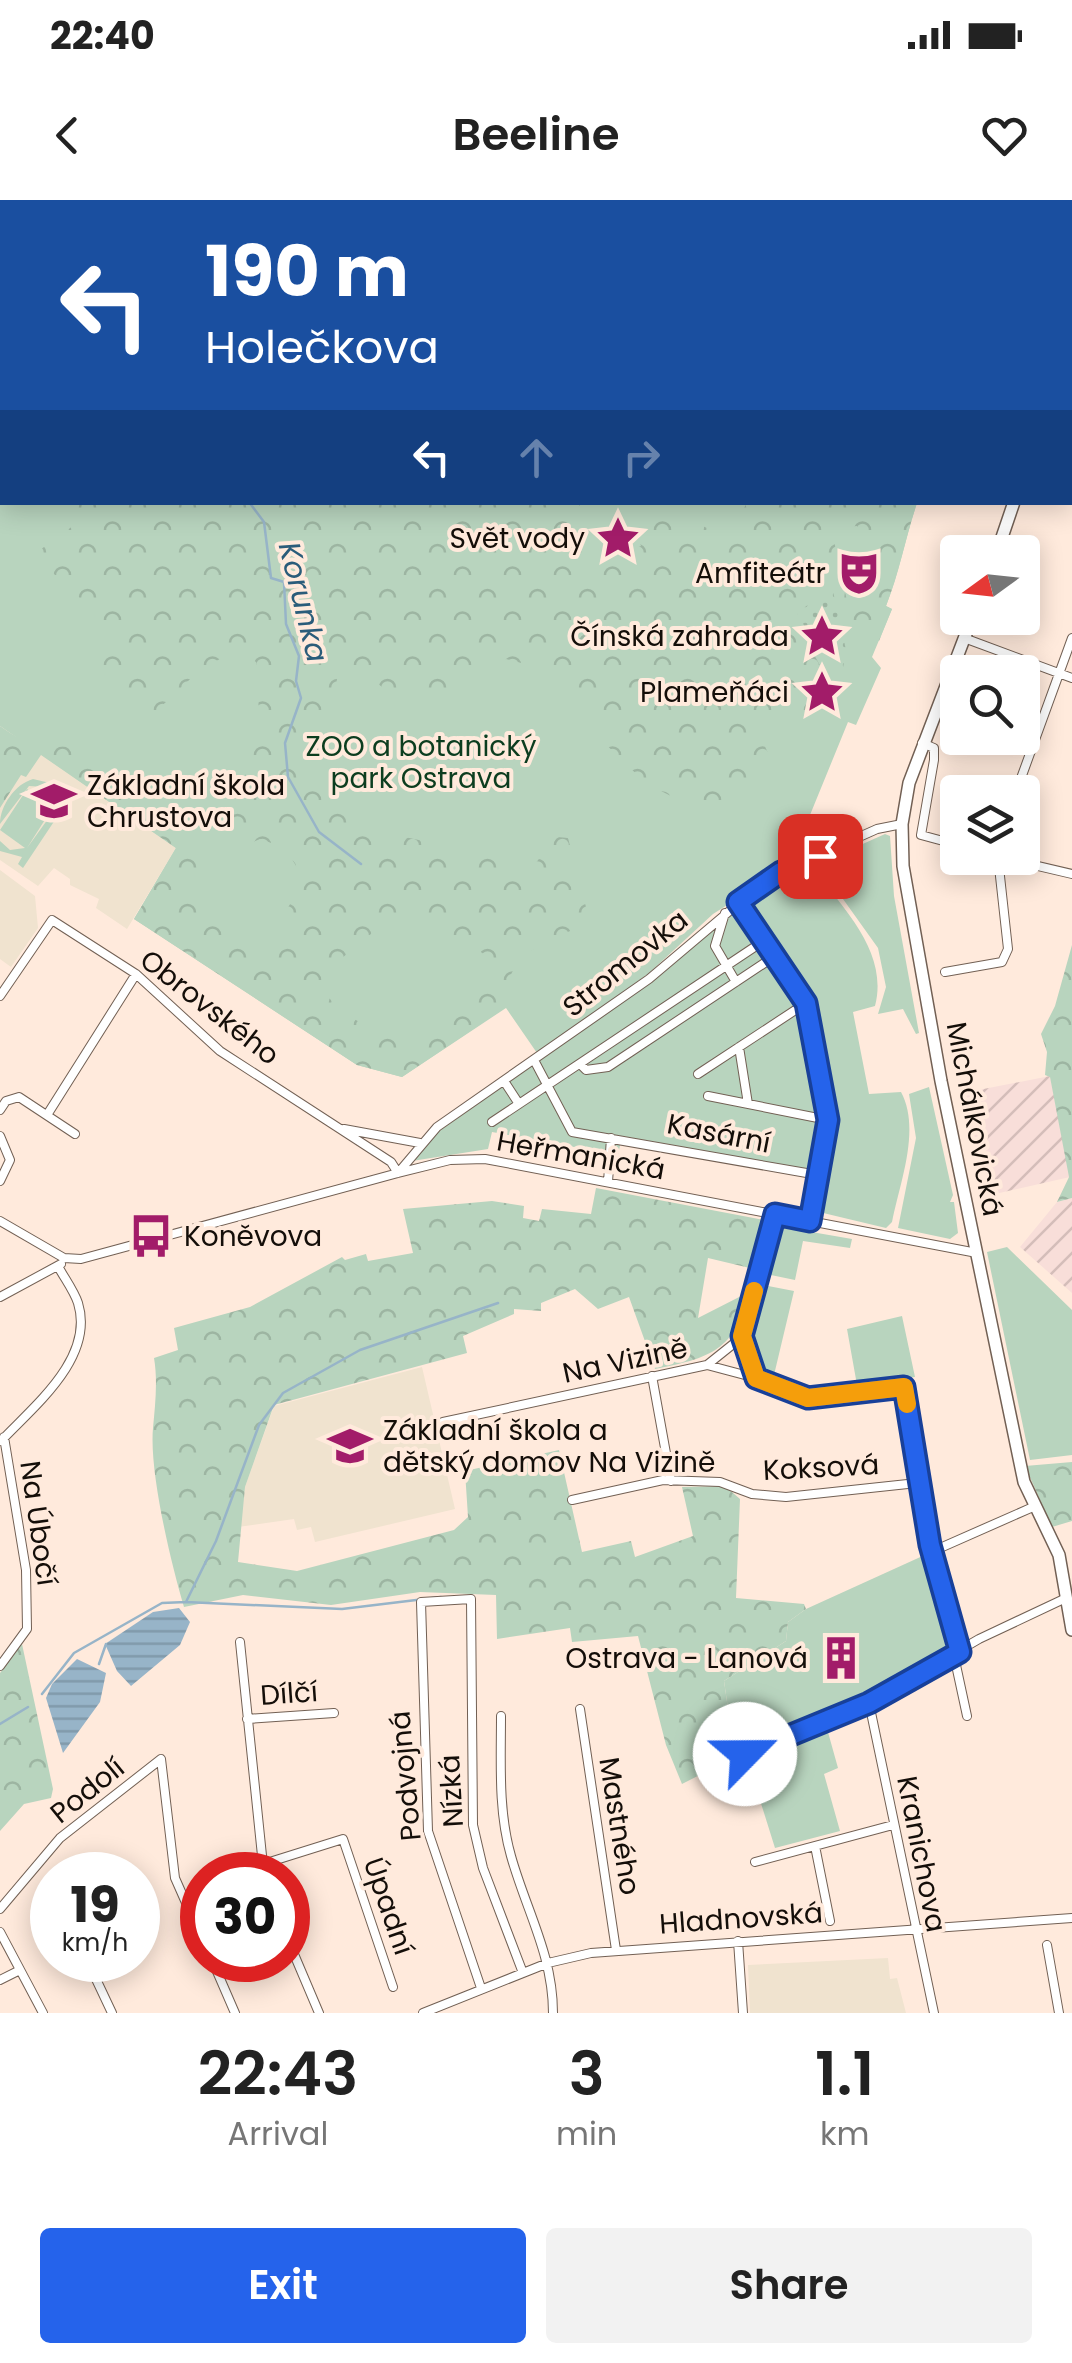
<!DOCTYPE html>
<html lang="en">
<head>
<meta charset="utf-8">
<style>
  :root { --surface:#fff; --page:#f2f2f2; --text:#222; --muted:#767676; --accent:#2563eb }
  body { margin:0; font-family:Poppins,sans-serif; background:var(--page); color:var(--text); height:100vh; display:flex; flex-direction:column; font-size:38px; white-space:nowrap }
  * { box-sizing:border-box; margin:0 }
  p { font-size:32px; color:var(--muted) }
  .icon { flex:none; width:55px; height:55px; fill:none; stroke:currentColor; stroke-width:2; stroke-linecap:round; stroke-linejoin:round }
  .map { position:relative; height:1813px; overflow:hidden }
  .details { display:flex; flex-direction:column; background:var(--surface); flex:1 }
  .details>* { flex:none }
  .hud { position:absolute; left:0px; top:0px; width:1072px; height:305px; box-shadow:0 5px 25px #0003; background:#1a4fa0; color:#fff; overflow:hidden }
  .needle { width:65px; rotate:255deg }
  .buttons { position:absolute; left:940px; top:335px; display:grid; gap:20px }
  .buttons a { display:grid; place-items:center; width:100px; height:100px; border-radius:10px; background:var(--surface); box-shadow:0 5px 25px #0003; font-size:50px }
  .speed { position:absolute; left:30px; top:1652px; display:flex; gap:20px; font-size:50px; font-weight:700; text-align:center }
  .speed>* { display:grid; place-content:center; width:130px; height:130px; border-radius:50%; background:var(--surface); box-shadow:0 5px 25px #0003; line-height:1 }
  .speed small { font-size:25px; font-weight:400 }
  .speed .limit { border:15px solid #d22; background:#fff; color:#111 }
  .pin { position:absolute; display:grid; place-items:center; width:85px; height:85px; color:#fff; margin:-42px; border-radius:20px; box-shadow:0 5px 15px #0006 }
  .me { position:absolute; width:110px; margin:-55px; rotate:67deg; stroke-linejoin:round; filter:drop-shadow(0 0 8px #0008) }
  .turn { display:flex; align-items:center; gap:35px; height:210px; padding:0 40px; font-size:45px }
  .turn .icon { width:130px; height:130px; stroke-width:2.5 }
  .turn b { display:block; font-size:70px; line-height:85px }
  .lanes { display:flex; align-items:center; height:95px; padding:0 40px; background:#0003; justify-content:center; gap:50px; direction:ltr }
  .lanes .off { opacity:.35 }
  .eta { display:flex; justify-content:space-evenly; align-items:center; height:170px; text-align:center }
  .eta b { font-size:60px; font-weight:600; line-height:70px }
  .cta { display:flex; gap:20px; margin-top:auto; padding:20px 40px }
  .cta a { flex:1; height:115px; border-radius:10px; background:var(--accent); color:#fff; font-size:40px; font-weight:600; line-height:115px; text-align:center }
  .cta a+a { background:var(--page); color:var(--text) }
  .status { display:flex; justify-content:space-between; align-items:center; height:70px; padding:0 50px; background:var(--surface); direction:ltr }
  .status svg { height:28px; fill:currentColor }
  header { display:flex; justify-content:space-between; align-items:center; height:130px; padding:0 40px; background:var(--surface); font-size:45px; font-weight:600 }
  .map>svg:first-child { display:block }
</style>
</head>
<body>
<div class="status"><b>22:40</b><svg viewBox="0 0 49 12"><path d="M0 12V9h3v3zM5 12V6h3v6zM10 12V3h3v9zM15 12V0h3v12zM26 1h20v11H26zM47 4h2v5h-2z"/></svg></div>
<header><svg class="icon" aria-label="back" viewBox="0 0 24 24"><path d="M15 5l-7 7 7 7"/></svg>Beeline<svg class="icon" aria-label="heart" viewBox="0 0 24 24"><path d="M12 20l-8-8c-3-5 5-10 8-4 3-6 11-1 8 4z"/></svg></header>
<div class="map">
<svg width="1072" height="1813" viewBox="0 0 1072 1813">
  <defs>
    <pattern id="industrial-furrows" width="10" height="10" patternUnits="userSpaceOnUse" patternTransform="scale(2.5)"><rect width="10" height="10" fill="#f8ded9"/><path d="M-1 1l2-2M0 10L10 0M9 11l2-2" fill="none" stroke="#d4bdb9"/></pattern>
    <pattern id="forest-crowns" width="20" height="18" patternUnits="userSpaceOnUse" patternTransform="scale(2.5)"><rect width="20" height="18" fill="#b8d4be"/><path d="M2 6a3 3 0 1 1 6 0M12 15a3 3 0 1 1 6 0" fill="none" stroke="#9db5a2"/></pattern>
    <pattern id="garden-dots" width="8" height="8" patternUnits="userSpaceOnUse" patternTransform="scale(2.5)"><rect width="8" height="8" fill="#b8d4be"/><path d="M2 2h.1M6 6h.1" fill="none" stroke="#9db5a2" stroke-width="1.8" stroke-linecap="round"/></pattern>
    <pattern id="water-rules" width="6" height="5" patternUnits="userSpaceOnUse" patternTransform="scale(2.5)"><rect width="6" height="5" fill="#97b4c8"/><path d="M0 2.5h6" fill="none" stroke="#819aaa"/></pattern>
  </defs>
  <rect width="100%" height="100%" fill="#ffeadc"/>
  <path fill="url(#industrial-furrows)" d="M1050,876L1070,977L995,994L991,973L976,975L963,893Z
    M1072,998V1093L1020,1047L1057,1002Z"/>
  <path fill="#f0e3cf" d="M0,526L176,648L127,729L96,708L99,699L70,685V679L54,668L38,686L0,660Z
    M0,670L35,696L38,728L11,767L0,759Z
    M422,1167L455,1309L315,1342L311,1327L297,1330L294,1319L238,1327L245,1287L274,1206Z
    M888,1758L890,1779L897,1778L906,1813H750L748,1765Z"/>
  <path fill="#b8d4be" d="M0,0L804,2H2V302L917,303C905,339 900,371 886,406L892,409L872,457L881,468L856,525L848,522L810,615L813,651L713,714L648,774L537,853L506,808L402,877L357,865L134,719L176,648L0,526Z
    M33,579L50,583L61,599L66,592L71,596L23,668L18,664L22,657L0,651V641L10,650L25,648L0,630L27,589L53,607L27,648L53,612L54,598L45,587L29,586L0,624C0,606 15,584 33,579Z
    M885,634L890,636L894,696L919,833L916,834L903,809L878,814L886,787L878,748L818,664Z
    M811,666C843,708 889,752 875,806L853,812L869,894L901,892C921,929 900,982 892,1022L886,1028L819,1012L834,922L811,800L750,709L753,697Z
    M736,710C755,727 788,777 799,800C817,836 826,933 813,970L622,936L618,955L492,932L488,949L412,961L428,939L654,779Z
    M929,887L953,995L950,1002H954L958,1033L950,1039L898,1028L916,938L909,894Z
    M777,1026L852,1039L850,1048L803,1041L795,1080L766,1074Z
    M1007,1047L1072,1110V1255L1030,1260L987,1052Z
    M763,1085L794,1091L774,1175C737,1159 756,1116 763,1085Z
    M902,1116L915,1177L857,1185L847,1129Z
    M927,1354L954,1442L947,1457L856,1505L735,1557L724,1481L786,1441L788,1422L806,1409Z
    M826,1525L838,1568L824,1574L840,1631L775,1648L748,1562Z"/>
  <path fill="url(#forest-crowns)" fill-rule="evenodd" d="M69,303H582L575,310L598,330L576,343L582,352L600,361L641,346L636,332L674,311L726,338L747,303H917C905,339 900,370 886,406L892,409L879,441L873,439L867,452L849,445C849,424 839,400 848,383L870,386L857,326L833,328L837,362L818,368L817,396L792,415L822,469L806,478V514L788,519L761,538L768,553C758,572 744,576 736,597C671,616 639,578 598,536V508L567,475L506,459C477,475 433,512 398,497C375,486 365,466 338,461C339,495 322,530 315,565L372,630L456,648H478L525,676L557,637L568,638L586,707L575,729C535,746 504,758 506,807L402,877L357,865L134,719L176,648L41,555L26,577L21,575L0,608V526C48,560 50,539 95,550C111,554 183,635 188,651L194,650L201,660L193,677L196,704C225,724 249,757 286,749L287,709L302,685C299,660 282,645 260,639L236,649L222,643L219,632C248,592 266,511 256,462L243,453C190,459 177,508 132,523L101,471C112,412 70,391 33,355L77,323L75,306ZM395,714L445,741H465L488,757C481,806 426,832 382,834L339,811L324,791L342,758Z
    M1072,745V998L1057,1002L1069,977L1050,877L1045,875L1047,852L1041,834L1055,806Z
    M596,988L764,1020L754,1069L708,1058L698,1118L749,1092C735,1151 710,1158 655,1169L629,1097L598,1109L575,1089L541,1103V1111L514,1109V1114L463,1136L467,1153L274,1205L245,1287L238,1362L297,1371L454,1330L468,1317L465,1271L559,1250L582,1352L631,1341L635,1357L693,1336L682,1287L725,1286L740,1299L736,1398L804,1404L806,1409L788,1422L786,1441L724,1481L735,1557L682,1584L666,1545L638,1436L572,1442L570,1428L497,1439L496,1395L420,1392L331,1405L243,1395L184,1407C171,1363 149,1272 153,1228C155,1207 158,1181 154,1158L178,1150L174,1128L250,1107L342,1057L345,1060L366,1054L368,1061L413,1053L403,1009L492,1001L524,1006L523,1018L539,1021L542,1009L591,1014Z
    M1072,1262V1321L1052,1327L1025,1266Z
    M22,1444L53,1589L51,1598L24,1604L0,1631V1473Z"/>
  <path fill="url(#garden-dots)" d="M832,387L846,450L842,474L818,450L797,413Z"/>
  <path fill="url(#water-rules)" d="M179,1408L190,1422L180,1445L131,1486L117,1471L105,1444L153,1412Z
    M77,1459L106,1473L100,1502L63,1553L46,1498L52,1484Z"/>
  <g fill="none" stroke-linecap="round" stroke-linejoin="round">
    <path stroke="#97b4c8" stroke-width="2.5" d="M249,302L264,322L271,378L284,382L286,424L299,456L296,481L301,498L285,543L288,577L319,632L361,664
      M186,1402L342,1409L441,1397
      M99,1464L106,1444
      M42,1494L74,1453L162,1403L186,1402L216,1341L259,1225L283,1193L360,1150L498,1103
      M0,1524L28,1507"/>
    <g stroke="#726054" stroke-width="10">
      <path id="street" d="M1070,287L1072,288
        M964,438L1072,478
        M922,543L934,548V560L921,635L958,645
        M1016,592L1072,438
        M1004,658L1072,674
        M739,701L806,803L828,920L809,1021
        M725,713L715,746L736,782
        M945,772L1002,762L1008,749L998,658
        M0,796L52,720L136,774L220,851L391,962L398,973L437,927L649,779L752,692L781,672L877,629L902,624
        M739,847L748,904
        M534,860L572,932L818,975
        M580,864L586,870L608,867L775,756
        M698,874L806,803
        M504,881L519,904
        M708,896L828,920
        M0,910L6,901L19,897L75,934
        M47,915L136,774
        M492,922L765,740
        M344,929L420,943
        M0,936L10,960L0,981
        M608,982L611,938
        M0,1021L64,1058L81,1059L398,973L450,960L485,959L977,1053
        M0,1097L61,1064
        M742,1137L756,1178L808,1198L904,1187L930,1345L958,1441L956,1465L967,1516
        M707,1165L756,1178
        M652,1176L671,1281
        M443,1222L707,1165L742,1137L775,1014
        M1,1241C34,1206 95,1158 78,1103C74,1091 65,1079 59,1068
        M572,1300L663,1280L720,1282L752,1294L786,1297L917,1283
        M931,1352L1033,1307
        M240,1442L264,1675
        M0,1466L27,1429L26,1370L4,1237
        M869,1503L934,1813
        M580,1509L616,1750
        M501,1516C501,1562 498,1611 511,1656C526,1710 553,1755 553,1813
        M247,1519L334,1513
        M745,1555L869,1503L979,1439L1066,1398
        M815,1646L830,1721
        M755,1662L893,1625
        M260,1665L343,1639L393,1787
        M66,1671L67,1675
        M0,1709L60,1638L161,1559L175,1678L202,1739
        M0,1732L43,1813
        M288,1740L319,1813
        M738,1741L743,1813
        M1047,1745L1059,1813
        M87,1760L112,1813
        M212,1760L235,1813
        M0,1780L20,1770
        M481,1788L428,1631L421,1402L471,1399L473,1625L483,1668L523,1773
        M423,1813L548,1763L591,1753L1072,1718"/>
    </g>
    <g stroke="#726054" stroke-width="14">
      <path id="secondary" d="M1070,136L1072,129
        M997,352L1014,302
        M972,418L909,583L902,624L903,666L941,881L1024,1282L1059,1355L1072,1430"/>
    </g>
    <use href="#street" stroke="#fff" stroke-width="8"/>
    <use href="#secondary" stroke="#fff" stroke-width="11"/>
  </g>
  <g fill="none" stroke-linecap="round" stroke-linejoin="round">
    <g stroke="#184099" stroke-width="25">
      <path id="route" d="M745,1554L869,1503L960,1452L930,1345L904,1187L808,1198L756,1178L742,1136L775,1014L810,1021L828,920L806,803L738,702L781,672L820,656"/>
    </g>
    <use href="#route" stroke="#2563eb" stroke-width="18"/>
    <path stroke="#f59e0b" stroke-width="18" d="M754,1091L742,1136L756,1178L808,1198L904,1187L907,1204"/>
  </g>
  <defs>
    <g id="sight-bare" transform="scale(3.45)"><path d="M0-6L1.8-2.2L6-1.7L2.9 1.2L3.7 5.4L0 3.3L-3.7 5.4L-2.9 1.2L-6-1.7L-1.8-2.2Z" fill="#a21c69" stroke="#ffeadc" stroke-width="2.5" paint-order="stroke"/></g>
    <g id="theatre-bare" transform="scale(3.45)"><path d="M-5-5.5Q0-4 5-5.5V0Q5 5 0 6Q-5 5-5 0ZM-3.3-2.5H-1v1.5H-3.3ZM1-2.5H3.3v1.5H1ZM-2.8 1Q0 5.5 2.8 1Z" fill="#a21c69" stroke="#ffeadc" stroke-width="2.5" paint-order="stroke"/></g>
    <g id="school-bare" transform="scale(3.45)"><path d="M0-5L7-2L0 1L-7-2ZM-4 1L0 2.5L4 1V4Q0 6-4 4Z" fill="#a21c69" stroke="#ffeadc" stroke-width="2.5" paint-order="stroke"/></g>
    <g id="bus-bare" transform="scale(3.45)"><path d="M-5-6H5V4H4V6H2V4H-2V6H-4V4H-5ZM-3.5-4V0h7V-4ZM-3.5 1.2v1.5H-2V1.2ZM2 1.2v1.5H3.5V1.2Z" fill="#a21c69" stroke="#ffeadc" stroke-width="2.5" paint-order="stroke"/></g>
    <g id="building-bare" transform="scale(3.45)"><path d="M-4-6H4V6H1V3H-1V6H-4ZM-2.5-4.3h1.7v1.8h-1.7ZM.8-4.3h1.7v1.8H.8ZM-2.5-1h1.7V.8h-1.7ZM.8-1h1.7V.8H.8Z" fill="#a21c69" stroke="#ffeadc" stroke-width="2.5" paint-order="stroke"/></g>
  </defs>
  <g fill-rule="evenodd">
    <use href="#sight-bare" x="618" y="338"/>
    <use href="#theatre-bare" x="859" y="373"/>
    <use href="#sight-bare" x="822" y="436"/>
    <use href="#sight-bare" x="822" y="492"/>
    <use href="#school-bare" x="54" y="601"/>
    <use href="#bus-bare" x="151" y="1036"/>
    <use href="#school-bare" x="350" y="1246"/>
    <use href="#building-bare" x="841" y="1458"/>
  </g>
  <g text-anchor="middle" stroke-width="8" stroke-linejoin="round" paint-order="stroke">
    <g font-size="28" fill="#140e09" stroke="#ffeadc" text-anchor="end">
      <text x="585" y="348">Svět vody</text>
      <text x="826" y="383">Amfiteátr</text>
      <text x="789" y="446">Čínská zahrada</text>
      <text x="789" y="502">Plameňáci</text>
      <text x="87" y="595" text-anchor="start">Základní škola<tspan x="87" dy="32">Chrustova</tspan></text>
      <text x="184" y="1046" text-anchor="start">Koněvova</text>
      <text x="383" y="1240" text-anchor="start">Základní škola a<tspan x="383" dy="32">dětský domov Na Vizině</tspan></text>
      <text x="808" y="1468">Ostrava - Lanová</text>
    </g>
    <g font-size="28" fill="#0c3d1f" stroke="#ffeadc">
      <text x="421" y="556">ZOO a botanický<tspan x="421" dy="32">park Ostrava</tspan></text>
    </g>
    <g font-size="28" fill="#140e09" stroke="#ffeadc">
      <text transform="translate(625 763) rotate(-39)" y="10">Stromovka</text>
      <text transform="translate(210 807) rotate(38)" y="10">Obrovského</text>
      <text transform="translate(975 919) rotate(79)" y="10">Michálkovická</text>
      <text transform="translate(719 933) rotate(11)" y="10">Kasární</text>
      <text transform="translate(581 955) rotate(10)" y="10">Heřmanická</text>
      <text transform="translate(625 1160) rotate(-12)" y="10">Na Vizině</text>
      <text transform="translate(821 1267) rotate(-3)" y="10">Koksová</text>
      <text transform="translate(39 1323) rotate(82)" y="10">Na Úbočí</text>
      <text transform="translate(289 1493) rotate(-4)" y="10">Dílčí</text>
      <text transform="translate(405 1576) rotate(-95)" y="10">Podvojná</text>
      <text transform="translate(87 1590) rotate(-39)" y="10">Podolí</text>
      <text transform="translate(451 1591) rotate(-93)" y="10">Nízká</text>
      <text transform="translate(620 1626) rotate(81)" y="10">Mastného</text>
      <text transform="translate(922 1654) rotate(79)" y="10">Kranichova</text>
      <text transform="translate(389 1706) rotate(71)" y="10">Úpadní</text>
      <text transform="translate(741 1718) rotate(-4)" y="10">Hladnovská</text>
    </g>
    <g font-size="30" font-style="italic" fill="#2a5c7a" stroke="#ffeadc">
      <text transform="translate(303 402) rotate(76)" y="10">Korunka</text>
    </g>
  </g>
</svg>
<div class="buttons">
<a><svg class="needle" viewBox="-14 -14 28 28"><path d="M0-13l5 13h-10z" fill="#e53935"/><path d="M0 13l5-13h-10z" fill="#767676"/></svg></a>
<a><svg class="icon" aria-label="search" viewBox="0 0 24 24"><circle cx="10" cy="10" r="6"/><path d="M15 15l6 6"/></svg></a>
<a><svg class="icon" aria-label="layers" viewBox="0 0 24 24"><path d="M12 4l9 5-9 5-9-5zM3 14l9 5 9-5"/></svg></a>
</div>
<div class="speed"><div>19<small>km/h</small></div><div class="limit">30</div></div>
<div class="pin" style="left:820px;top:656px;background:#d93025"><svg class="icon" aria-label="arrive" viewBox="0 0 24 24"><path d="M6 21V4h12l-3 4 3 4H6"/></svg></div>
<svg class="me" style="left:745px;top:1554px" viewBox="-20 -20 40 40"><circle r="19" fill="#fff"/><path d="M0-13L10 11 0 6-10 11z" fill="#2563eb"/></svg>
<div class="hud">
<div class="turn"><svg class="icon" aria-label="left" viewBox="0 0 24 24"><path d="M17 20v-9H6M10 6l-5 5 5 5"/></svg><div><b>190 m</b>Holečkova</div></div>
<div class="lanes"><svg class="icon" aria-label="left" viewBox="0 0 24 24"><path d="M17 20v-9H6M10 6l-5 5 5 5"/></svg><svg class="icon off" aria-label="ahead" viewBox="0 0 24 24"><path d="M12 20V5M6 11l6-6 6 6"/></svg><svg class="icon off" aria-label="right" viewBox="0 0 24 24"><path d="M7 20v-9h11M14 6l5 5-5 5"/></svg></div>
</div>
</div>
<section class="details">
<div class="eta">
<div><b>22:43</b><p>Arrival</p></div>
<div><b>3</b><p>min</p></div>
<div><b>1.1</b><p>km</p></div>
</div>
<div class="cta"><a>Exit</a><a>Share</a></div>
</section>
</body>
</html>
